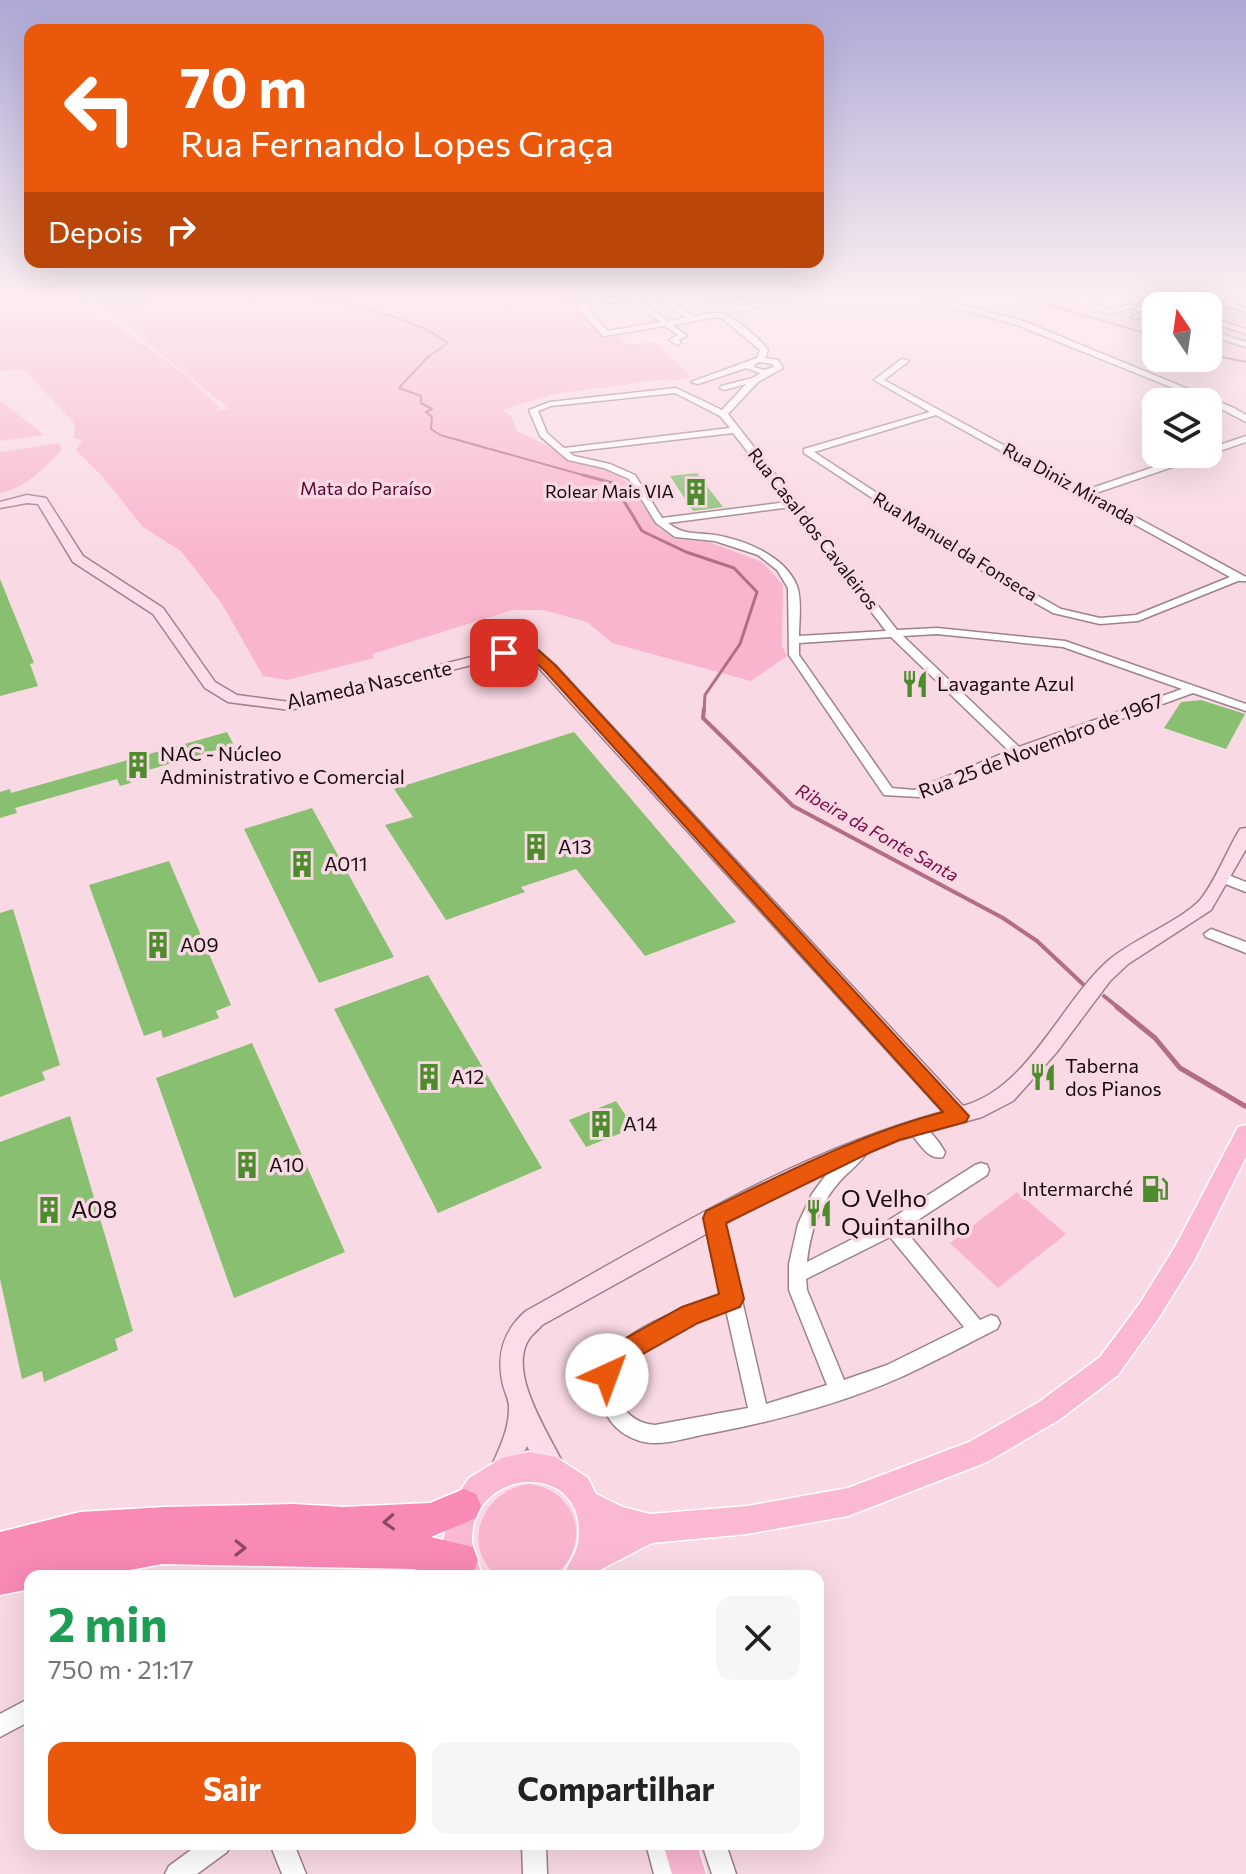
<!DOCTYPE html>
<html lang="pt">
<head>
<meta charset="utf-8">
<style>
  :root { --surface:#fff; --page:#f6f6f6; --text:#222; --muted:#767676; --accent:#ea580c }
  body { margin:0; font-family:Commissioner,sans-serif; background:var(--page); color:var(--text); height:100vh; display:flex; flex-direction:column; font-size:30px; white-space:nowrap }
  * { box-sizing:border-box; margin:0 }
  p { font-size:26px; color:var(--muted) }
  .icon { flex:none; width:44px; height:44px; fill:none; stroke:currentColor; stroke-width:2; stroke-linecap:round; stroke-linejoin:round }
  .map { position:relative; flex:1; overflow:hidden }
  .panel { position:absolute; left:24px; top:1570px; width:800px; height:280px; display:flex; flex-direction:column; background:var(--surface); border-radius:16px; box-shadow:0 8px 32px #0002 }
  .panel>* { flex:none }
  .banner { position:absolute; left:24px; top:24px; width:800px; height:244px; border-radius:16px; box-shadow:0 8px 32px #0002; background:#ea580c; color:#fff; overflow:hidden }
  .needle { width:52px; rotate:347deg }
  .buttons { position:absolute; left:1142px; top:292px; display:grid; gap:16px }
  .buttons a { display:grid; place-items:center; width:80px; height:80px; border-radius:16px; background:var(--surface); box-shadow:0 8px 32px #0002; font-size:40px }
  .pin { position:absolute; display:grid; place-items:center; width:68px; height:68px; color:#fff; margin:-34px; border-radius:16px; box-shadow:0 4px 12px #0006 }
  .me { position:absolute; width:88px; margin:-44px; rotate:43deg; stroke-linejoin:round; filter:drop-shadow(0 0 6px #0008) }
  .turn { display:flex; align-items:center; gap:28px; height:168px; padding:0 24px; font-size:36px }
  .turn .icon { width:104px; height:104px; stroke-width:2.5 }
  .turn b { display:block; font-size:56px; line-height:68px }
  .then { display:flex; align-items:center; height:76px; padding:0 24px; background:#0003; gap:16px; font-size:30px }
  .round { display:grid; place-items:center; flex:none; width:84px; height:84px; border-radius:16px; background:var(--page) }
  .head { display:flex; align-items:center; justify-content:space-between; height:136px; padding:0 24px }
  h1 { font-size:48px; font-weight:700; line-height:60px; color:#1e9e55 }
  .primary-button { display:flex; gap:16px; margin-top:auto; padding:16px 24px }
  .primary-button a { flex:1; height:92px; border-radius:16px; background:var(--accent); color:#fff; font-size:32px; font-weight:700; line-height:92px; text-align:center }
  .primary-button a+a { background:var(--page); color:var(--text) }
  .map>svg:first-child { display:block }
</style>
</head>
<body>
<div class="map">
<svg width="1246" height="1874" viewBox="0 0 1246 1874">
  <rect width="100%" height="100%" fill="#f9d9e3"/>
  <path fill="#f9b5cd" d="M0,292H75L98,314L88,316V319H108L189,378L221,409L204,412L229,409L102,305L108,301L100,292H563L602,337L618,336L629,345L655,342L691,376L677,380L667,379L554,394L502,410L512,417L517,431L558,451L564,458L615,473L628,483L657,527L675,539L709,542L762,562L783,585L782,646L787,656L751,681L612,643L587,622L543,610H512L372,654L374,658L287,680L263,676L222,604L181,551L143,527L102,476L76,450L82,440L74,438L75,424L23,369L0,371Z
    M0,400L44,435L0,441Z
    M60,443L61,451C44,468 24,489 0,493V452Z
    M1017,1192L1066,1234L998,1288L950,1243Z
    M529,1484C579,1490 593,1547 553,1576H497C459,1544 484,1490 529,1484Z"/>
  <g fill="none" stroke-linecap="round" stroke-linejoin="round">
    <path stroke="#b36d86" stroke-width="2" d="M296,292C346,305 405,312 448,343L428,357L399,388L421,396V403L432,409L426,412L432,417L431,429L440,435L590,477
      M1002,292L1156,336
      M1208,354L1246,362"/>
    <path stroke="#b36d86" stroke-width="3" d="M583,475L613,483L642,531L686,552L734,568L757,592L740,644L705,695L704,711"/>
    <path stroke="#b36d86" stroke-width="4" d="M704,709L703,718L793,806L1003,918L1037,941L1086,987
      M1104,996L1120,1009"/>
    <path stroke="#b36d86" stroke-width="5" d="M1117,1007L1155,1038L1180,1068L1245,1106"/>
  </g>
  <path fill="#88bf70" d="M697,473L723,507L693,511L670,476Z
    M0,579L34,663L30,664L38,686L0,696Z
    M1201,700L1245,714L1226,749L1164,728L1181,702Z
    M227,732L237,751L226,754L223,748L128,776L131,783L120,786L117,779L15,808L17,813L0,818V792L10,789L11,793Z
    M574,732L736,922L645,956L576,869L521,887L525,892L446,920L385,825L413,817L394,789Z
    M312,808L394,957L319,983L244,829Z
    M169,861L231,1005L216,1011L219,1018L163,1038L161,1030L144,1036L89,885Z
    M13,909L60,1065L42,1072L45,1080L0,1097V913Z
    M428,975L542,1168L438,1213L334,1009Z
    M252,1043L345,1252L234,1298L156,1078Z
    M616,1101L634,1128L586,1147L569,1120Z
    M70,1116L133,1331L115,1339L118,1350L44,1382L42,1371L22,1379L0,1279V1142Z"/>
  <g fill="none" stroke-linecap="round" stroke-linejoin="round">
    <g stroke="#9e818b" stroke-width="3">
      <path id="street" d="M91,292C101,292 104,301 115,303C129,305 140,292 154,292C132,308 111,315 91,292Z
        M564,292H571L582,303L625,296L622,292H630L668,321L686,318L651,292H659L694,317C702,315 712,312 720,313C733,315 761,340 768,350L765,358L778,360L783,368L758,382L728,414L897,630L937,628L1065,641L1246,704V711L1193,693L1021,755L919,797L884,795L789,655L788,588L777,570L758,555L715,541L675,537L656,523L629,479L604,468L568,460L540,436L529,410L550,402L676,388L722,410L746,384L724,390L720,388L721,386L753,378L760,373L746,368L698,384L691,382L757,358L760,350L722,318L717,317L673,325L687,336L679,340L681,343L677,345L669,340L678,335L665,326L603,336ZM630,299L660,322L608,331L585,307ZM760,362L772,364L774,367L764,370L754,367L755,364ZM675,393L720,416L730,428L564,448L547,433L538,411L551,406ZM733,433L787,502L662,518L635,475L610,464L574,456L569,452ZM791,507L886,631L799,636C799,622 802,600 797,586C785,556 745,540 715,535C695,532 685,536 668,523ZM937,634L1063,647L1182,689L1019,747L903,636ZM891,637L1009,751L914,790L892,788L799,655V643Z
        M702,292H711L742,307L791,292H802L741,312Z
        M899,292H912L1023,321L1234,408L1246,415V422L1208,402L1017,325Z
        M1052,292H1061L1054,297L1070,303L1100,292H1111L1088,302L1110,310L1131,304L1153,312L1135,319L1131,317L1142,312L1131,308L1110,314L1081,304L1067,309L1045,299V295Z
        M1125,292H1136L1173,306H1162Z
        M1246,295V299L1234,304L1246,308V312L1227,306L1208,313V309Z
        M1208,317L1246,329V334L1208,321Z
        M1208,330L1246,342V347L1208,335Z
        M902,359L909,361L884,380L1086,490L1192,454H1208V449L1246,436V442L1093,494L1246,577V581H1238L1138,621L1100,624L1053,613L1007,587L804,453V449L930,412L874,380ZM936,415L1230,577L1136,615L1100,618L1061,609L1015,583L814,452Z
        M1223,873L1246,882V892L1218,881L1216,878L1218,875Z
        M1211,929L1246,942V953L1206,937L1204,934Z
        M916,1122C927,1126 939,1141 945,1152L943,1157C928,1161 919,1142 910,1133L908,1128L910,1123Z
        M862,1141L868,1143L870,1148C863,1161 850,1170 840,1181C820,1203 810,1232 807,1262L886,1222L975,1165L981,1163L987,1165L989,1170L987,1175L904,1229L980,1320L991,1315L997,1317L1000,1323L997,1329C965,1345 932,1363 899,1378C840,1404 775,1421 712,1433C693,1436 671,1444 652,1443C634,1442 615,1431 607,1415C566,1344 674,1313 723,1294L705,1218L708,1213L714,1211L720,1213L723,1218L766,1404L827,1385L789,1290V1264L798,1224L812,1194L831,1168L856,1143ZM890,1237L964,1327L887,1365L844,1380L807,1290L806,1279ZM726,1310L748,1408L655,1425C640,1424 627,1416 620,1402C616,1394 614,1380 618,1371C628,1347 701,1320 726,1310Z
        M30,1698V1721L0,1737V1714Z
        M199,1844H231L227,1852L197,1874H165L169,1866Z
        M270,1844H294L306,1874H282Z
        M522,1844H546L547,1874H523Z
        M646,1844H670L678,1874H654Z
        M702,1844H726L736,1874H712Z"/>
    </g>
    <g stroke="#9e818b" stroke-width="3">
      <path id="secondary" d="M27,495L46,498L83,556L163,608L215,682L237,695L290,702L504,649L538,650L555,665L963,1106C1029,1088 1060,1003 1109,960C1132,940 1184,919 1201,899C1217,878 1226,852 1240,829L1246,828V849L1211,910L1128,964L1110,981L1056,1053L1013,1101L982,1117L899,1140L843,1163L722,1225L542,1325C538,1330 532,1334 529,1339C506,1374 552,1438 566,1470L562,1479L553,1483L544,1479L527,1446L512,1479L503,1483L494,1479L490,1470C498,1451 509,1431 509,1409C510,1402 505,1393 503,1385C496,1355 503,1331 526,1311C660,1237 794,1152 943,1112L529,657H504L290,710L228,702L205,688L153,614L73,562L38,504L27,503L0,508V502Z"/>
    </g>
    <g stroke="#fff" stroke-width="3">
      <path id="primary" d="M1246,1125V1157L1194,1261L1158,1319L1118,1375L1059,1420L987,1462L848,1516L747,1534L652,1543L598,1571L596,1576H563C568,1564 576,1555 578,1542C590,1460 472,1465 472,1540C473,1551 479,1565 482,1576H452L443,1541L453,1501L469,1478L502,1458L529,1452L556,1457L588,1478L596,1494L623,1507L650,1514L747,1506L848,1488L969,1442L1039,1402L1100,1357L1140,1303L1176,1245L1238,1127Z
        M663,1844H697L706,1874H672Z"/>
    </g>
    <g stroke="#fff" stroke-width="3">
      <path id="highway" d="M464,1489L476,1494L481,1506L476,1518L431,1537L473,1547L478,1560L473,1573L451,1576L412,1569L162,1564L98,1576H30V1589L0,1595V1532L80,1512L165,1507L294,1504L343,1507L430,1503Z"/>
    </g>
    <use href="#street" fill="#fff" fill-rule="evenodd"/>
    <use href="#secondary" fill="#fddce9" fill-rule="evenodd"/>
    <use href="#primary" fill="#fbb8d3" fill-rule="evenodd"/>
    <use href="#highway" fill="#f989b5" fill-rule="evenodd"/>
  </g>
  <defs><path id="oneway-chevron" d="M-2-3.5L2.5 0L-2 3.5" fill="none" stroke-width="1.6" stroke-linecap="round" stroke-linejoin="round" transform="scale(2)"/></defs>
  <g stroke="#884a62">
    <use href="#oneway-chevron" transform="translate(389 1522) rotate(177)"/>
    <use href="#oneway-chevron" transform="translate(240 1548) rotate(1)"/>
  </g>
  <linearGradient id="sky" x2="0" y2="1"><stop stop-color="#ada8d5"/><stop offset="0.53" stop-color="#fceef2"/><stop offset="1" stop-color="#fceef2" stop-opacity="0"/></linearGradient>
  <rect width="1246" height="555" fill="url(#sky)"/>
  <path fill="#ea580c" stroke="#983908" stroke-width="2" d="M504,649L538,650L555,665L969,1116L966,1122L899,1140L871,1152L726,1223L744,1299L740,1307L698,1323L627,1363L616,1383L607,1386L599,1383L595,1375L610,1347L682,1307L719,1294L703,1218L706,1211C784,1174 859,1134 943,1112L545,671L529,657L499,656V650Z"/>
  <defs>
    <g id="building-bare" transform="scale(2.16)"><path d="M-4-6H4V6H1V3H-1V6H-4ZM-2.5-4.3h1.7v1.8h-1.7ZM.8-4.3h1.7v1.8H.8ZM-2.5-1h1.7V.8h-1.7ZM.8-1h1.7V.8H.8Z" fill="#4d8c2d" stroke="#f9d9e3" stroke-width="2.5" paint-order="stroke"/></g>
    <g id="restaurant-bare" transform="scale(2.16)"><path d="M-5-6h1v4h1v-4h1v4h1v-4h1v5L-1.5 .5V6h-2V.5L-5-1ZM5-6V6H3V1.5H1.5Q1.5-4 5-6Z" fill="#4d8c2d" stroke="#f9d9e3" stroke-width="2.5" paint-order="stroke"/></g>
    <g id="fuel-bare" transform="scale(2.16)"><path d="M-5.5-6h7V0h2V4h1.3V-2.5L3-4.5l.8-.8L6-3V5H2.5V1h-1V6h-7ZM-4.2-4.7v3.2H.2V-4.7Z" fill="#4d8c2d" stroke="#f9d9e3" stroke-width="2.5" paint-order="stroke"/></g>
  </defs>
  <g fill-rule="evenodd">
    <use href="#building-bare" x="696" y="492"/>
    <use href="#restaurant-bare" x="915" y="684"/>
    <use href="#building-bare" x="138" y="765"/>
    <use href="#building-bare" x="536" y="847"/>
    <use href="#building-bare" x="302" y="864"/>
    <use href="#building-bare" x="158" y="945"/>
    <use href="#building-bare" x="429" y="1077"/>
    <use href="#restaurant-bare" x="1043" y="1077"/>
    <use href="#building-bare" x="601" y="1124"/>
    <use href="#building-bare" x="247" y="1165"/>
    <use href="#fuel-bare" x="1155" y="1189"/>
    <use href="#building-bare" x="49" y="1210"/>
    <use href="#restaurant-bare" x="819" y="1213"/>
  </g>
  <g text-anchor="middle" stroke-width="7" stroke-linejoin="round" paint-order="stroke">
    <g font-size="18" fill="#170c10" stroke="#f9d9e3">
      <text transform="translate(1069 484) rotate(29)" y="6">Rua Diniz Miranda</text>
      <text transform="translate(813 529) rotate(52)" y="6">Rua Casal dos Cavaleiros</text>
      <text transform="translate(955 547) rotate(32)" y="6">Rua Manuel da Fonseca</text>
    </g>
    <g font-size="18" fill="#55002d" stroke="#f9d9e3">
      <text x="366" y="495">Mata do Paraíso</text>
    </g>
    <g font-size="18" fill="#170c10" stroke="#f9d9e3" text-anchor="end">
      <text x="674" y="498">Rolear Mais VIA</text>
    </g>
    <g font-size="18" font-style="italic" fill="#7c0746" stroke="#f9d9e3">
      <text transform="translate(877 833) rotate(29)" y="6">Ribeira da Fonte Santa</text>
    </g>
    <g font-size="20" fill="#170c10" stroke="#f9d9e3" text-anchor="start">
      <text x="937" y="691">Lavagante Azul</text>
      <text x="160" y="761">NAC - Núcleo<tspan x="160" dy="23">Administrativo e Comercial</tspan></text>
      <text x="558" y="854">A13</text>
      <text x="324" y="871">A011</text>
      <text x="180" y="952">A09</text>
      <text x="1065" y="1073">Taberna<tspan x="1065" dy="23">dos Pianos</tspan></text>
      <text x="451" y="1084">A12</text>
      <text x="623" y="1131">A14</text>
      <text x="269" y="1172">A10</text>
      <text x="1133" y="1196" text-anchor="end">Intermarché</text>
    </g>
    <g font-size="20" fill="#170c10" stroke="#f9d9e3">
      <text transform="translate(369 685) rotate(-12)" y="7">Alameda Nascente</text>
      <text transform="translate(1041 746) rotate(-21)" y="7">Rua 25 de Novembro de 1967</text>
    </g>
    <g font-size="24" fill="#170c10" stroke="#f9d9e3" text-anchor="start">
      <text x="841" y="1207">O Velho<tspan x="841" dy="28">Quintanilho</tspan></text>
      <text x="71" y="1218">A08</text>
    </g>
  </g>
</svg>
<div class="buttons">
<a><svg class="needle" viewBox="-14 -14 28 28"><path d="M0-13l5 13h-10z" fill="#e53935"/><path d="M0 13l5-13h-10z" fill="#767676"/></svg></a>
<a><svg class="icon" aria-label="layers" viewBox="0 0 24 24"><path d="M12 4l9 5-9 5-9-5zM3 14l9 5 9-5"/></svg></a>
</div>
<div class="pin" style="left:504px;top:653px;background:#d93025"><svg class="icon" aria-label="arrive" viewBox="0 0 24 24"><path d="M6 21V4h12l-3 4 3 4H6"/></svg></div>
<svg class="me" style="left:607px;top:1375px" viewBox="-20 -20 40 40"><circle r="19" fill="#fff"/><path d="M0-13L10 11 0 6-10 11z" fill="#ea580c"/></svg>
<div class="banner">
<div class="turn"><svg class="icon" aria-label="left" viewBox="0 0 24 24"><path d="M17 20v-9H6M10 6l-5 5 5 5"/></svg><div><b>70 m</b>Rua Fernando Lopes Graça</div></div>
<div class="then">Depois<svg class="icon" aria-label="right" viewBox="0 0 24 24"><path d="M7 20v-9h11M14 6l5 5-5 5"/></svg></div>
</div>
<section class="panel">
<div class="head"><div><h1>2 min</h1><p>750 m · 21:17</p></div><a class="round"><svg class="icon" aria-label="close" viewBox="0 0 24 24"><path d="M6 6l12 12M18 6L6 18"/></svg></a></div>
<div class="primary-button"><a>Sair</a><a>Compartilhar</a></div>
</section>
</div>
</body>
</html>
